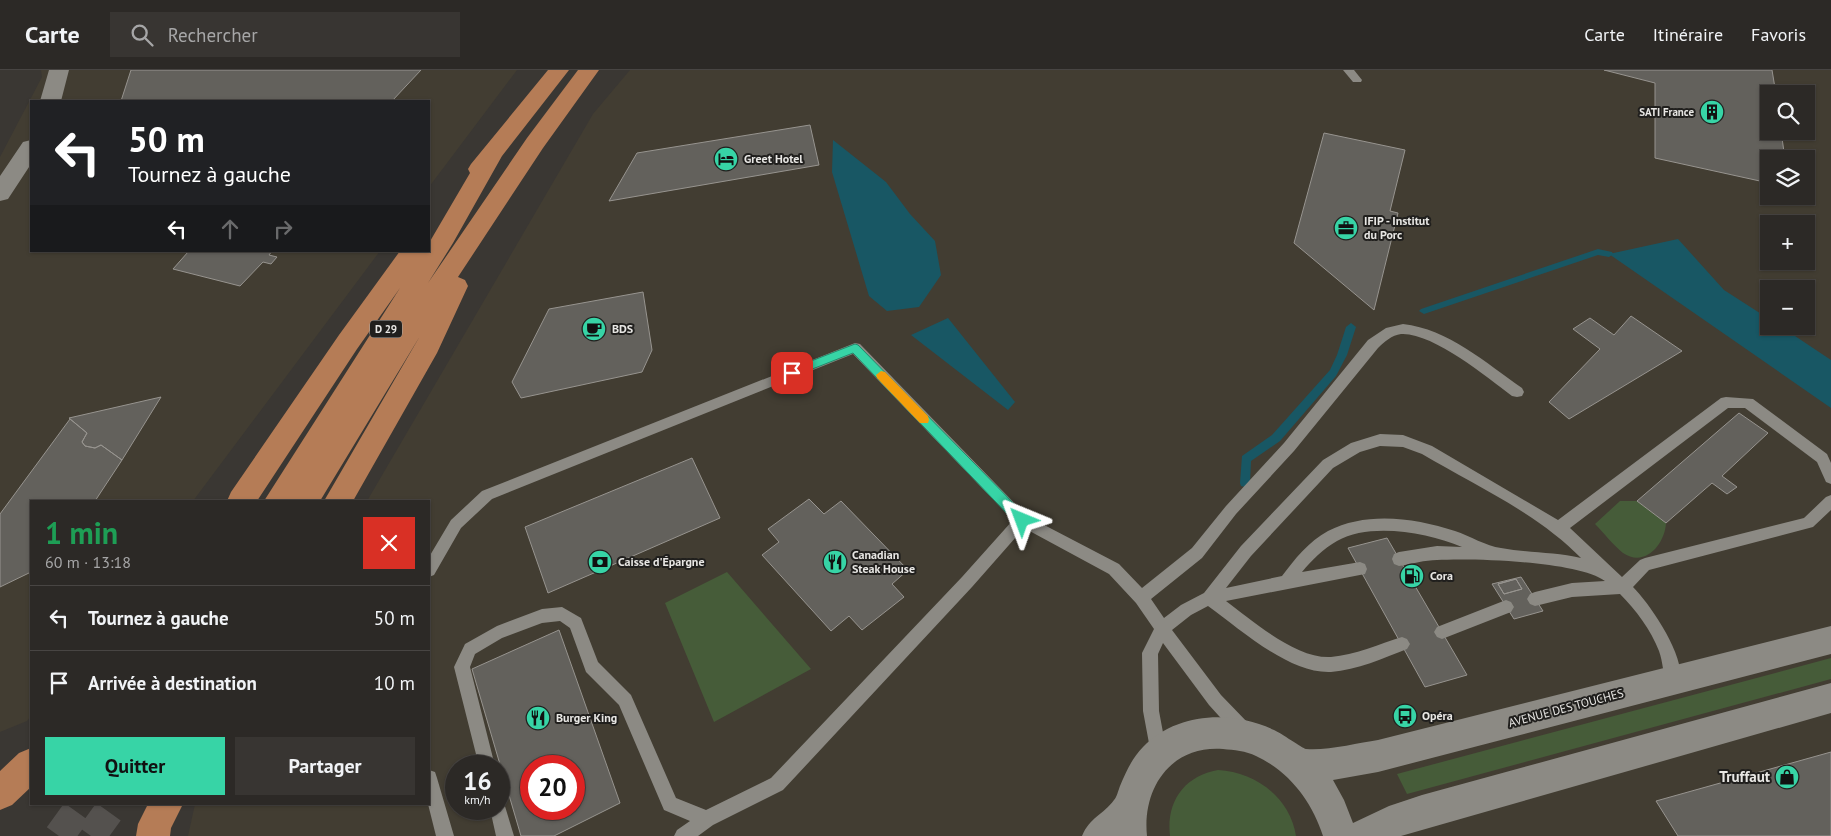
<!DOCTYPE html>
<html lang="fr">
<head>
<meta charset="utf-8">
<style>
  :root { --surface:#2c2926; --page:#383532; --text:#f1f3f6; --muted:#a6a6a7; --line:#484543; --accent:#37d4a6 }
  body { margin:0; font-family:"PT Sans",sans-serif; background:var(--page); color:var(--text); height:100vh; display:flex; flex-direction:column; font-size:19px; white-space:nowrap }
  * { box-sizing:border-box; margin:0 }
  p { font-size:16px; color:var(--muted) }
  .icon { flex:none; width:28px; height:28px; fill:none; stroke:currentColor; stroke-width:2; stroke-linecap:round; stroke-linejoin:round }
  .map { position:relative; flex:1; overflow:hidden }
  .sheet { position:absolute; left:30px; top:430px; width:400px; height:305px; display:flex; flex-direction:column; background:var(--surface); border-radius:0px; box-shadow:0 1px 4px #0004,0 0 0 1px var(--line) }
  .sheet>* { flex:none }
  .top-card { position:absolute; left:30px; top:30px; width:400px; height:152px; border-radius:0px; box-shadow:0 1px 4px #0004,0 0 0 1px var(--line); background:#202124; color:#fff; overflow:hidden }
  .controls { position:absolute; left:1760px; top:15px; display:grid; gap:10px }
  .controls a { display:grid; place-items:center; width:55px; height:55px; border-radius:0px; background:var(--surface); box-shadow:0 1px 4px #0004,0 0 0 1px var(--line); font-size:25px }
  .speed { position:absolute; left:445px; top:685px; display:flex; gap:10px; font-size:25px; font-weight:700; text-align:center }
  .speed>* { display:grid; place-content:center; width:65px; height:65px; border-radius:50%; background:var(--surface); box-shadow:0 1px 4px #0004,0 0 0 1px var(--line); line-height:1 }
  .speed small { font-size:12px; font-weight:400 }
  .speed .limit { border:8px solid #d22; background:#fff; color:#111 }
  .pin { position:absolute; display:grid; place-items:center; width:42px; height:42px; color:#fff; margin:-21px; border-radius:10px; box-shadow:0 2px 8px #0006 }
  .me { position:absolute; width:55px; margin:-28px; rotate:316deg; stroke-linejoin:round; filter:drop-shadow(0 0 4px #0008) }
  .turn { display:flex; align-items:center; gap:18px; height:105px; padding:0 15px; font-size:22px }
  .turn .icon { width:65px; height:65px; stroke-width:2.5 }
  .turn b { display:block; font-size:35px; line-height:42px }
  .lanes { display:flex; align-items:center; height:48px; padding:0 15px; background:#0003; justify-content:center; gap:25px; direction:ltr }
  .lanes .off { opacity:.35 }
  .round { display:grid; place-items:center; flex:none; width:52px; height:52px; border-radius:0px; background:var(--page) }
  .head { display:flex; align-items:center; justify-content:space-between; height:85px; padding:0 15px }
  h1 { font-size:30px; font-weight:800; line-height:38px; color:#1e9e55 }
  .cta { display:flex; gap:10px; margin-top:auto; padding:10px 15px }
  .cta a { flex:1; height:58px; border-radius:0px; background:var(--accent); color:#111; font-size:20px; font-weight:800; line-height:58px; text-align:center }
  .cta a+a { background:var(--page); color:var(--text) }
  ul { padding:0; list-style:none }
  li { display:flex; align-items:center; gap:15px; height:65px; padding:0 15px; border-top:1px solid var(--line) }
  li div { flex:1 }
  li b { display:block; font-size:19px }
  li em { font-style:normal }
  header { display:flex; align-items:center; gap:30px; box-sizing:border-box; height:70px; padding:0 25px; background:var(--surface); border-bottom:1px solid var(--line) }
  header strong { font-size:24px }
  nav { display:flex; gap:28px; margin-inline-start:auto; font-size:18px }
  .search { width:350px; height:45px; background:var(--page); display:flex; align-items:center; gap:12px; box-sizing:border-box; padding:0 18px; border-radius:0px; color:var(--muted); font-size:19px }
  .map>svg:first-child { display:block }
</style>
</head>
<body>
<header>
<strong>Carte</strong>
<div class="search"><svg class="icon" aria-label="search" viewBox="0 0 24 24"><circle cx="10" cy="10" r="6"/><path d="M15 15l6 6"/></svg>Rechercher</div>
<nav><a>Carte</a><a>Itinéraire</a><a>Favoris</a></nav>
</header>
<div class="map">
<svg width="1831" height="766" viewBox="0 0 1831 766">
  <rect width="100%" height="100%" fill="#3a3733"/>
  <path fill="#423d32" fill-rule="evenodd" d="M41,0H517L429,117V31H31V181H380L193,431H31V646L27,651L0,662V87L42,7Z
    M630,0H1831V766H188L195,734H429V431H367L593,44ZM1769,24H1806V61H1769ZM1769,89H1806V126H1769ZM1769,154H1806V191H1769ZM1769,219H1806V256H1769ZM456,696H499V739H456ZM531,696H574V739H531Z"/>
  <path fill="#465c39" d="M1620,431H1637L1666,453C1665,474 1645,498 1623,483C1613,475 1604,463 1595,454Z
    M727,502L811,599L714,652L665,533Z
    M1831,588V609L1407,724L1397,704Z
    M1218,700C1255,702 1290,727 1296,766H1170C1166,732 1184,706 1218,700Z"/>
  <path fill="#185764" d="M833,70L886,112L910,144L935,171L941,205L919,237L887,241L869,226L832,102Z
    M1678,169L1724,220L1769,249V256H1780L1831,290V338L1609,184Z
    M948,248L1015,332L1008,340L911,265Z"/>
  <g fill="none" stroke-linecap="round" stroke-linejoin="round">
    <path fill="#185764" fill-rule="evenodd" d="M1598,179L1612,182L1613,184L1609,187L1598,185L1424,244L1419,241L1421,239Z
      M1351,253L1356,257L1347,285L1336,306L1280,371L1251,391L1250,413L1249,416L1245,417L1241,416L1240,413L1242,386L1272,365L1330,300L1337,285L1346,257Z"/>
  </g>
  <path fill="#63615c" stroke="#97948f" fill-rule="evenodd" d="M131,0H421L392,31H121Z
    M1604,0H1772L1776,24H1769V61H1781L1785,89H1769V113L1655,88V13Z
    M810,55L819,95L609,131L637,83Z
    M1324,63L1405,80L1390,141L1398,143L1374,240L1294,173Z
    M184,181H272L269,185L277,187L271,194L263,192L240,216L173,199L188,182Z
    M643,222L652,280L642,302L521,328L512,312L549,239Z
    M1631,246L1682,281L1569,349L1549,332L1600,279L1573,259L1590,248L1614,265Z
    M161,327L122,390L101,375L95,378L85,376L82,372L87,363L69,348Z
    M1739,343L1768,363L1722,406L1737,417L1727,424L1712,413L1666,453L1637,431Z
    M70,349L87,363L82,372L85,376L95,378L101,375L122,390L95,431H31V502L0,517V444Z
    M692,388L720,448L548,523L525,457Z
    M809,429L824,444L841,431L908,500L892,514L904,527L862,560L849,546L831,561L762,485L779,472L768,459Z
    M1387,468L1467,605L1425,617L1348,478Z
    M1521,507L1543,541L1514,549L1492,514ZM1516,509L1522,519L1504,524L1498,514Z
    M1516,509L1522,519L1504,524L1498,514Z
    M559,560L620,733L554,766H521L472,599ZM531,696H574V739H531Z
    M1831,682V766H1678L1656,731Z"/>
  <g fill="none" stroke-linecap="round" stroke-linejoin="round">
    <path stroke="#54514e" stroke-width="30" stroke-dasharray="30 15" stroke-linecap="butt" d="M59,766L82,734
      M91,766L114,734"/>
    <path fill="#8c8a84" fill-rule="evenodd" d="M1343,0H1354L1362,10L1361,12H1353Z
      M1403,254C1448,259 1486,293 1522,318L1524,322L1522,326L1517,327L1512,326C1487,307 1432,262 1401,264C1392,265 1384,272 1378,278L1294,381L1236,444L1202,488L1151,529L1164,548L1181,535L1204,523L1241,476L1323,390L1351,373L1380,364L1403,365L1432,376L1558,450L1721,328L1726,327L1753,329L1827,384L1831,393V414L1826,412L1817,392L1745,338H1728L1570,458L1622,507L1640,490L1645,488L1804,448L1826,427L1831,425V440L1813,457L1649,500L1633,517C1650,534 1689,590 1679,615L1673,618L1667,615C1663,605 1663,592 1659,581C1651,560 1636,540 1620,524L1572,527L1535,536L1530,534L1527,529L1530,524L1535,522L1572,513L1605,511C1578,491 1473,488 1437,490C1425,490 1412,494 1399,496L1394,494L1392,489L1394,484L1399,482L1437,476L1462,477C1428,463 1371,452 1337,471C1324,478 1311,491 1302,502L1360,492L1365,494L1367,499L1365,504L1226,531C1253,551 1296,589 1331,587C1355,585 1379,574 1402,567L1407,569L1410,574L1407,579C1384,588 1357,600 1331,602C1289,604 1240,559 1208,536L1191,545L1172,560L1221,625L1250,655L1252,661L1250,667L1244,669L1238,667L1209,635L1163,573L1158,584L1159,641L1167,684L1165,690L1159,692L1153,690L1151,684L1143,641L1142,583L1154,559L1136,533L1109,504L1024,458L972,517L783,720L713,755L698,766H674L677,760L690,751L664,740L619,635L586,602L570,558L560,551L542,553L502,568L475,584L470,597L495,696H479L454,597L465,574L497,556L542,539L562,537L581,548L598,592L631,625L676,728L706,740L771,708L962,507L1013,450L853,284L492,429L461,458L434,505L429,507V487L451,450L482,421L855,273L860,274L1027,446L1119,494L1142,518L1192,478L1226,436L1284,373L1368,270L1386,258ZM1380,376L1403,377L1422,384C1476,416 1537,443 1581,488C1555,482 1528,483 1501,478C1486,476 1470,466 1455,461C1415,448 1367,441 1328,461C1309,471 1294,490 1282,506L1226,518L1251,486L1333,398L1360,382Z
      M1506,530L1511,532L1514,537L1511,542L1442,569L1437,567L1434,562L1437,557Z
      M429,700L435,702L437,708L454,766H436L428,734Z
      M499,731L504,733L514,766H496L490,739H499Z"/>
    <path fill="#8c8a84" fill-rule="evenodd" d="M49,0H69L61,31H40Z
      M31,70V94L8,129L0,131V106L23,72Z"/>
    <path fill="#8c8a84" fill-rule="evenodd" d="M1831,556V584L1378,702L1333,710L1344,730L1353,753L1389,736L1422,725L1831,613V643L1401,766H1323C1312,732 1290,702 1256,686C1246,681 1234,680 1223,679C1171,675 1142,718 1147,766H1082C1090,747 1103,745 1114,730C1117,727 1118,721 1120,716C1126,702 1132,688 1143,677C1177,642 1232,640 1274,660C1281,663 1302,678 1306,679C1326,681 1358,673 1378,670Z"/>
    <path fill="#b57c56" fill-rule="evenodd" d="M548,0H569L502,86L453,173L428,213L527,68L578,0H599L543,78L458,207L465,210L468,216L437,283L353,431H324L420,266L320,431H264L400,218L357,279L257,431H227L231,422L339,265L400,181H429V173L470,103L468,99L471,94Z
      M31,678V717L12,735L0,740V701L19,683Z
      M148,734H183L171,758L170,766H136L138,754Z"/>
  </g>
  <path fill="#37d4a6" stroke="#248a6c" d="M855,274L858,275L1026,446L1028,450L1026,454L1022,455L1017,454L853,283L792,307L786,303L788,300Z"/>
  <path fill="#f59e0b" d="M881,301L885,302L928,346L929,350L928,353H920L877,308L876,305Z"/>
  <defs>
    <g id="building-disc" transform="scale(1.25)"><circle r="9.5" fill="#37d4a6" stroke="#201f1d"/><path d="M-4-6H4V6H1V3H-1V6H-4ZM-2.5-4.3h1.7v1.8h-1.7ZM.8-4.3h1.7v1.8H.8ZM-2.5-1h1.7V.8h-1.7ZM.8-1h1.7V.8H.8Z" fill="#111"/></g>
    <g id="hotel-disc" transform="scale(1.25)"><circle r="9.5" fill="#37d4a6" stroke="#201f1d"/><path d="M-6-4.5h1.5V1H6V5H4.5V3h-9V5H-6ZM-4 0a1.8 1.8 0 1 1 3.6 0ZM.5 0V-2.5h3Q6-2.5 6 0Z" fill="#111"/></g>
    <g id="office-disc" transform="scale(1.25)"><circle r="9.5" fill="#37d4a6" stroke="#201f1d"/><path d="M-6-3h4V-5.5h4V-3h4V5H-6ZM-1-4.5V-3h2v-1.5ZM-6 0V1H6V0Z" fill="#111"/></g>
    <g id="cafe-disc" transform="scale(1.25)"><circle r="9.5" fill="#37d4a6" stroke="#201f1d"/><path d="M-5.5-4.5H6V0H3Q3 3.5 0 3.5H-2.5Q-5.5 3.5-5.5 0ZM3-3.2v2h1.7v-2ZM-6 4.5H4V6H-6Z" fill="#111"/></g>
    <g id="bank-disc" transform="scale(1.25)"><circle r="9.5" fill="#37d4a6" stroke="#201f1d"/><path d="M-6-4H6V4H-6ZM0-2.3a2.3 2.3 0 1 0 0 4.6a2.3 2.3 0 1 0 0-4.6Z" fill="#111"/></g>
    <g id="restaurant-disc" transform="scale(1.25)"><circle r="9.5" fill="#37d4a6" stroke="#201f1d"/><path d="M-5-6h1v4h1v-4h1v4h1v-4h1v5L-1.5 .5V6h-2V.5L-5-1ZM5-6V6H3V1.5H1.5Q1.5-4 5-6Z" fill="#111"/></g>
    <g id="fuel-disc" transform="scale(1.25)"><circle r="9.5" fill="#37d4a6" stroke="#201f1d"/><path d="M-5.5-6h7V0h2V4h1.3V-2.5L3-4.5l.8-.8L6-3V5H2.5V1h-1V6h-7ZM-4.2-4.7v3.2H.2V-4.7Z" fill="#111"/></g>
    <g id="bus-disc" transform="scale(1.25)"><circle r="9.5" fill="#37d4a6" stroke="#201f1d"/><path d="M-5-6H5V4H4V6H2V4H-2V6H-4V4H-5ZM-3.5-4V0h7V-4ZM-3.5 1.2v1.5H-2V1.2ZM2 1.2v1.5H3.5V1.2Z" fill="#111"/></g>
    <g id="shop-disc" transform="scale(1.25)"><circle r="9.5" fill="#37d4a6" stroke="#201f1d"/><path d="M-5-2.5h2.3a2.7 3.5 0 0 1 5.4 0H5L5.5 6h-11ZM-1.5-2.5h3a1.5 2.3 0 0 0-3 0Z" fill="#111"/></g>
  </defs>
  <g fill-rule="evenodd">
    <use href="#building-disc" x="1712" y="42"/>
    <use href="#hotel-disc" x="726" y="89"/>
    <use href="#office-disc" x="1346" y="158"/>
    <use href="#cafe-disc" x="594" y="259"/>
    <use href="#bank-disc" x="600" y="492"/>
    <use href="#restaurant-disc" x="835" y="492"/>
    <use href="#fuel-disc" x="1412" y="506"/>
    <use href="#bus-disc" x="1405" y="646"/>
    <use href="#restaurant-disc" x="538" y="648"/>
    <use href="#shop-disc" x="1787" y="707"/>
  </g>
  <g text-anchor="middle" stroke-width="4" stroke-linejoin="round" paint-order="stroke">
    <g font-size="11" font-weight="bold" fill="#e8e7e4" stroke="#201f1d" text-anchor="end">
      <text x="1694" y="46">SATI France</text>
    </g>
    <rect fill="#201f1d" stroke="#acaba8" stroke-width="1" x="370" y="250.5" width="32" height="17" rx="4"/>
    <g font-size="11" font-weight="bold" fill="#e8e7e4">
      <text x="386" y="263">D 29</text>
    </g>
    <g font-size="12" font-weight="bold" fill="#e8e7e4" stroke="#201f1d" text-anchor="start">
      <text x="744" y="93">Greet Hotel</text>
      <text x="1364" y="155">IFIP - Institut<tspan x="1364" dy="14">du Porc</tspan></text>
      <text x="612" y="263">BDS</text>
      <text x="852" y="489">Canadian<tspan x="852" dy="14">Steak House</tspan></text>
      <text x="618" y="496">Caisse d'Épargne</text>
      <text x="1430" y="510">Cora</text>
      <text x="1422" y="650">Opéra</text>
      <text x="556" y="652">Burger King</text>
    </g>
    <g font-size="12" fill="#e8e7e4" stroke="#201f1d">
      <text transform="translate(1566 638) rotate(-15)" y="4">AVENUE DES TOUCHES</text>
    </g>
    <g font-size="15" font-weight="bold" fill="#e8e7e4" stroke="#201f1d" text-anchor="end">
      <text x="1770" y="712">Truffaut</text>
    </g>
  </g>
</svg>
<div class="controls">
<a><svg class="icon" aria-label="search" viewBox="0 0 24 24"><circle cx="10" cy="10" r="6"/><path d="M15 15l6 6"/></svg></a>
<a><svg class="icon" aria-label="layers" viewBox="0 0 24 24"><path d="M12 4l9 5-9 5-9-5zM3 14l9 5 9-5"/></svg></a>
<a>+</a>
<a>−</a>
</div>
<div class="speed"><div>16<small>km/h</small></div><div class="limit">20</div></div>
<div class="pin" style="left:792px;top:303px;background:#d93025"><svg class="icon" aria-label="arrive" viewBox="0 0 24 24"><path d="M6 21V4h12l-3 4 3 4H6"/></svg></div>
<svg class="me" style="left:1022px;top:450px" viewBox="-20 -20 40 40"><path d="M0-17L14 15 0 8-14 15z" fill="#37d4a6" stroke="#fff" stroke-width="4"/></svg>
<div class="top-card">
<div class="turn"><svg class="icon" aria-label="left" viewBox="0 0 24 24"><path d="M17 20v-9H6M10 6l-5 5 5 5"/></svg><div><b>50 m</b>Tournez à gauche</div></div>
<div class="lanes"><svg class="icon" aria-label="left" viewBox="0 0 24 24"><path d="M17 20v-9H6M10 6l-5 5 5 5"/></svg><svg class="icon off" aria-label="ahead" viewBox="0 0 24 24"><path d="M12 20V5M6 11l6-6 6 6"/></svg><svg class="icon off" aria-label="right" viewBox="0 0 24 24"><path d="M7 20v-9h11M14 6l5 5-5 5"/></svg></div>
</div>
<section class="sheet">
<div class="head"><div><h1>1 min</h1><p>60 m · 13:18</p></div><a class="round" style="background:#d93025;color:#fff"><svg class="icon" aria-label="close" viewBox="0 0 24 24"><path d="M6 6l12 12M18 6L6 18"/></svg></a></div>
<ul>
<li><svg class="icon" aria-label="left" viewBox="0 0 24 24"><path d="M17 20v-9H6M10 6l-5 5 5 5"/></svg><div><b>Tournez à gauche</b></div><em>50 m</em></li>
<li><svg class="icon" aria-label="arrive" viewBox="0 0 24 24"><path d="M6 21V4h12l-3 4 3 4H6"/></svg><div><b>Arrivée à destination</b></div><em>10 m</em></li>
</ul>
<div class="cta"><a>Quitter</a><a>Partager</a></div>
</section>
</div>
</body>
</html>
